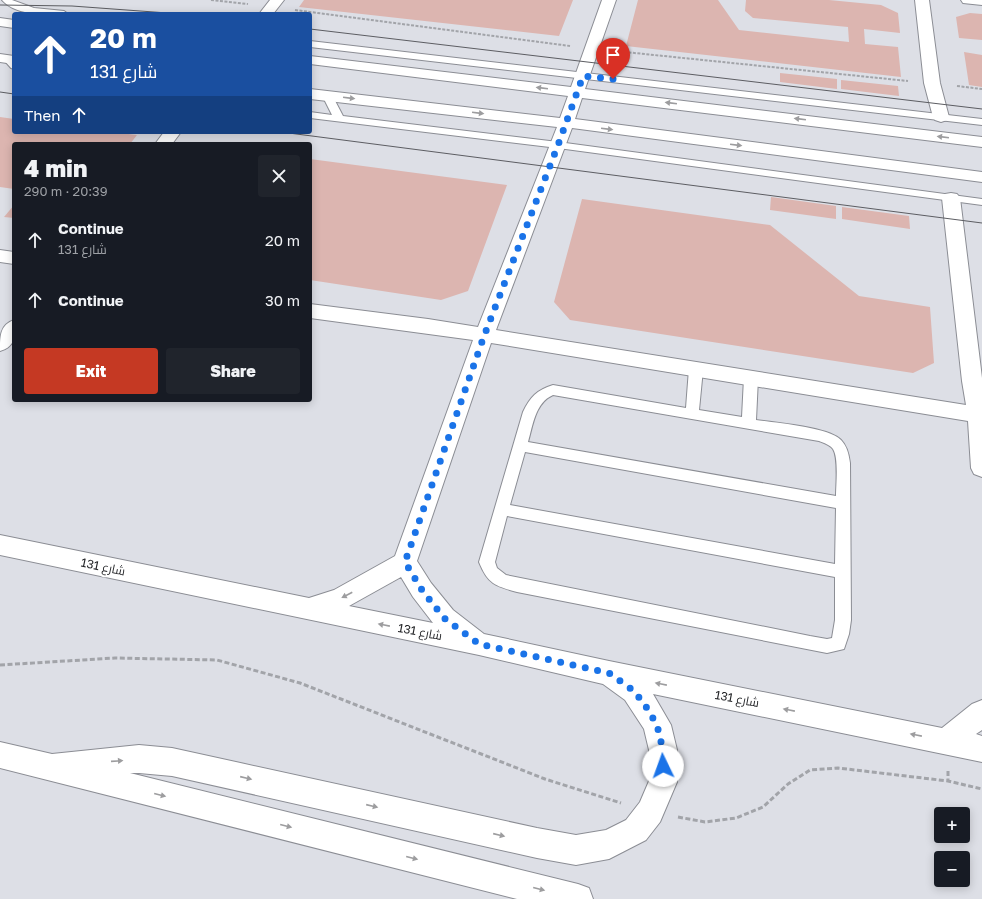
<!DOCTYPE html>
<html lang="en">
<head>
<meta charset="utf-8">
<style>
  :root { --surface:#171b24; --page:#20242c; --text:#f1f3f6; --muted:#9ea1a6; --accent:#c53923 }
  body { margin:0; font-family:"Golos Text",Cairo,sans-serif; background:var(--page); color:var(--text); height:100vh; display:flex; flex-direction:column; font-size:15px; white-space:nowrap }
  * { box-sizing:border-box; margin:0 }
  p { font-size:13px; color:var(--muted) }
  .icon { flex:none; width:22px; height:22px; fill:none; stroke:currentColor; stroke-width:2; stroke-linecap:round; stroke-linejoin:round }
  .map { position:relative; flex:1; overflow:hidden }
  .drawer { position:absolute; left:12px; top:142px; width:300px; height:260px; display:flex; flex-direction:column; background:var(--surface); border-radius:4px; box-shadow:0 2px 10px #0003 }
  .drawer>* { flex:none }
  .guide { position:absolute; left:12px; top:12px; width:300px; height:122px; border-radius:4px; box-shadow:0 2px 10px #0003; background:#1a4fa0; color:#fff; overflow:hidden }
  .buttons { position:absolute; left:934px; top:807px; display:grid; gap:8px }
  .buttons a { display:grid; place-items:center; width:36px; height:36px; border-radius:4px; background:var(--surface); box-shadow:0 2px 10px #0003; font-size:20px }
  .pin { position:absolute; display:grid; place-items:center; width:34px; height:34px; color:#fff; margin:-41px -17px; border-radius:50% 50% 50% 0; rotate:-45deg; box-shadow:0 0 4px #0007 }
  .pin .icon { rotate:45deg }
  .me { position:absolute; width:44px; margin:-22px; rotate:357deg; stroke-linejoin:round; filter:drop-shadow(0 0 3px #0008) }
  .turn { display:flex; align-items:center; gap:14px; height:84px; padding:0 12px; font-size:18px }
  .turn .icon { width:52px; height:52px; stroke-width:2.5 }
  .turn b { display:block; font-size:28px; line-height:34px }
  .then { display:flex; align-items:center; height:38px; padding:0 12px; background:#0003; gap:8px; font-size:15px }
  .round { display:grid; place-items:center; flex:none; width:42px; height:42px; border-radius:4px; background:var(--page) }
  .summary { display:flex; align-items:center; justify-content:space-between; height:68px; padding:0 12px }
  h1 { font-size:24px; font-weight:800; line-height:30px }
  .primary-button { display:flex; gap:8px; margin-top:auto; padding:8px 12px }
  .primary-button a { flex:1; height:46px; border-radius:4px; background:var(--accent); color:#fff; font-size:16px; font-weight:800; line-height:46px; text-align:center }
  .primary-button a+a { background:var(--page); color:var(--text) }
  ul { padding:0; list-style:none }
  li { display:flex; align-items:center; gap:12px; height:60px; padding:0 12px }
  li div { flex:1 }
  li b { display:block; font-size:15px }
  li em { font-style:normal }
  .map>svg:first-child { display:block }
</style>
</head>
<body>
<div class="map">
<svg width="982" height="899" viewBox="0 0 982 899">
  <rect width="100%" height="100%" fill="#dddfe6"/>
  <path fill="#dcb5b0" d="M304,0H573L559,36L299,7Z
    M638,0H718L739,30L849,42L848,27L753,18L745,11L746,0H829L881,5L898,13L900,33L864,29L865,44L898,47L901,77L626,46Z
    M970,13L982,14V40L959,38L956,17Z
    M964,52L982,55V87L969,85Z
    M780,73L837,79V89L780,82Z
    M841,80L898,86L899,96L841,89Z
    M0,117L14,119V132H111L137,135L130,144H14V189L0,187Z
    M310,159L507,185L468,291L441,300L310,280Z
    M771,197L836,206V219L770,210Z
    M582,199L770,225L859,296L930,307L934,363L913,373L570,320L554,302Z
    M14,205V218L4,217Z
    M842,207L909,216L910,229L842,219Z"/>
  <g fill="none" stroke-linecap="round" stroke-linejoin="round">
    <g stroke="#8b8d94" stroke-width="2">
      <path id="service" d="M2,0H12L34,8L64,11L68,14C48,14 17,17 2,0Z
        M310,41L982,119V125L310,47Z
        M8,56L14,60V69L11,68L3,59Z
        M327,92L332,95L343,116L558,142L982,199V205L558,148L310,118V112L332,115L322,95Z
        M696,364L701,366L703,369L699,410L742,417L744,378L746,375L751,373L756,375L758,378L756,420C775,423 828,427 841,440C847,446 849,455 850,463L851,620L849,634L844,649L827,653L517,592C495,586 488,584 479,562L523,412C530,397 537,390 553,385L686,408L689,369L691,366ZM553,395L819,441C824,443 830,445 833,449C839,458 836,485 836,496L528,442C533,425 535,403 553,395ZM525,452L836,508L835,564L510,505ZM507,516L835,577V620L832,638L827,639L810,636L506,575L497,568L495,562Z"/>
    </g>
    <g stroke="#8b8d94" stroke-width="2">
      <path id="minor" d="M270,0H284L273,14H259Z
        M602,0H616L585,89L982,137V147L582,98L575,119L982,172V182L572,128L496,330L966,405L962,381L942,198L945,194L951,193L957,194L960,198L982,378V477L974,474L971,468L968,421L491,343L417,561L431,583L453,610L484,634L609,661L942,728L972,704L982,700V730L976,734L982,736V762L653,694L671,725L677,750V782L660,822L646,840L609,859L576,865L537,858L172,776L139,773H130L578,884L589,888L593,899H517L0,768V742L52,754L139,745L172,748L537,828L576,835L606,830L626,820L640,802L649,781V750L644,729L625,700L603,684L479,655L0,555V535L309,598L334,590L395,556L473,340L310,318V304L428,319L478,327L557,127L310,99V89L560,118L568,96L310,64V56L571,87ZM401,577L413,597L433,623L349,606Z
        M915,0H929L940,83L949,117L947,120L941,122L935,120L933,117L924,83Z
        M961,0H982V5L963,3Z
        M0,18L14,20V28L0,26Z
        M0,54L14,56V64L0,62Z
        M164,132H181L172,144H155Z
        M0,250L14,252V264L0,262Z
        M14,320C14,335 17,346 0,351C0,336 0,325 14,320Z"/>
    </g>
    <path stroke="#a2a4a9" stroke-width="2" stroke-dasharray="3 1.5" stroke-linecap="butt" d="M211,0L248,4
      M295,10L570,46
      M615,51L908,81
      M957,86L982,89"/>
    <path stroke="#a2a4a9" stroke-width="3" stroke-dasharray="5 2.5" stroke-linecap="butt" d="M0,665L115,658L217,660L300,683L545,779L621,803
      M948,771V781
      M678,817L705,822L736,818L763,807L788,784L810,770L838,768L948,781L982,789"/>
    <use href="#service" fill="#fff" fill-rule="evenodd"/>
    <use href="#minor" fill="#fff" fill-rule="evenodd"/>
    <path stroke="#5c5d62" stroke-width="1" d="M0,5L72,6L181,14
      M310,29L982,109
      M0,92L14,94
      M281,132L982,223"/>
  </g>
  <defs><path id="oneway-solid" d="M-6-.8H1V-3.2L6.5 0L1 3.2V.8H-6Z"/></defs>
  <g fill="#9d9d9f">
    <use href="#oneway-solid" transform="translate(542 88) rotate(-173)"/>
    <use href="#oneway-solid" transform="translate(349 98) rotate(7)"/>
    <use href="#oneway-solid" transform="translate(671 103) rotate(-173)"/>
    <use href="#oneway-solid" transform="translate(478 113) rotate(7)"/>
    <use href="#oneway-solid" transform="translate(800 119) rotate(-173)"/>
    <use href="#oneway-solid" transform="translate(607 129) rotate(7)"/>
    <use href="#oneway-solid" transform="translate(943 137) rotate(-173)"/>
    <use href="#oneway-solid" transform="translate(736 145) rotate(7)"/>
    <use href="#oneway-solid" transform="translate(347 595) rotate(152)"/>
    <use href="#oneway-solid" transform="translate(384 625) rotate(-169)"/>
    <use href="#oneway-solid" transform="translate(661 684) rotate(-169)"/>
    <use href="#oneway-solid" transform="translate(789 710) rotate(-169)"/>
    <use href="#oneway-solid" transform="translate(916 735) rotate(-169)"/>
    <use href="#oneway-solid" transform="translate(117 761) rotate(-4)"/>
    <use href="#oneway-solid" transform="translate(246 778) rotate(13)"/>
    <use href="#oneway-solid" transform="translate(160 795) rotate(14)"/>
    <use href="#oneway-solid" transform="translate(372 806) rotate(13)"/>
    <use href="#oneway-solid" transform="translate(286 826) rotate(14)"/>
    <use href="#oneway-solid" transform="translate(499 835) rotate(13)"/>
    <use href="#oneway-solid" transform="translate(412 858) rotate(14)"/>
    <use href="#oneway-solid" transform="translate(539 889) rotate(14)"/>
  </g>
  <g fill="none" stroke-linecap="round" stroke-linejoin="round">
    <path stroke="#1a73e8" stroke-width="7" stroke-dasharray="0 12.6" d="M613,79L583,76L558,145L484,336L405,562L422,590L444,618L479,644L609,673L634,691L645,705L657,725L663,750V766"/>
  </g>
  <g text-anchor="middle" stroke-width="4" stroke-linejoin="round" paint-order="stroke">
    <g font-size="12" fill="#252629" stroke="#fff">
      <text transform="translate(103 567) rotate(12)" y="4">شارع 131</text>
      <text transform="translate(420 632) rotate(11)" y="4">شارع 131</text>
      <text transform="translate(737 699) rotate(11)" y="4">شارع 131</text>
    </g>
  </g>
</svg>
<div class="buttons">
<a>+</a>
<a>−</a>
</div>
<div class="pin" style="left:613px;top:79px;background:#d93025"><svg class="icon" aria-label="arrive" viewBox="0 0 24 24"><path d="M6 21V4h12l-3 4 3 4H6"/></svg></div>
<svg class="me" style="left:663px;top:766px" viewBox="-20 -20 40 40"><circle r="19" fill="#fff"/><path d="M0-13L10 11 0 6-10 11z" fill="#1a73e8"/></svg>
<div class="guide">
<div class="turn"><svg class="icon" aria-label="ahead" viewBox="0 0 24 24"><path d="M12 20V5M6 11l6-6 6 6"/></svg><div><b>20 m</b>شارع 131</div></div>
<div class="then">Then<svg class="icon" aria-label="ahead" viewBox="0 0 24 24"><path d="M12 20V5M6 11l6-6 6 6"/></svg></div>
</div>
<section class="drawer">
<div class="summary"><div><h1>4 min</h1><p>290 m · 20:39</p></div><a class="round"><svg class="icon" aria-label="close" viewBox="0 0 24 24"><path d="M6 6l12 12M18 6L6 18"/></svg></a></div>
<ul>
<li><svg class="icon" aria-label="ahead" viewBox="0 0 24 24"><path d="M12 20V5M6 11l6-6 6 6"/></svg><div><b>Continue</b><p>شارع 131</p></div><em>20 m</em></li>
<li><svg class="icon" aria-label="ahead" viewBox="0 0 24 24"><path d="M12 20V5M6 11l6-6 6 6"/></svg><div><b>Continue</b></div><em>30 m</em></li>
</ul>
<div class="primary-button"><a>Exit</a><a>Share</a></div>
</section>
</div>
</body>
</html>
